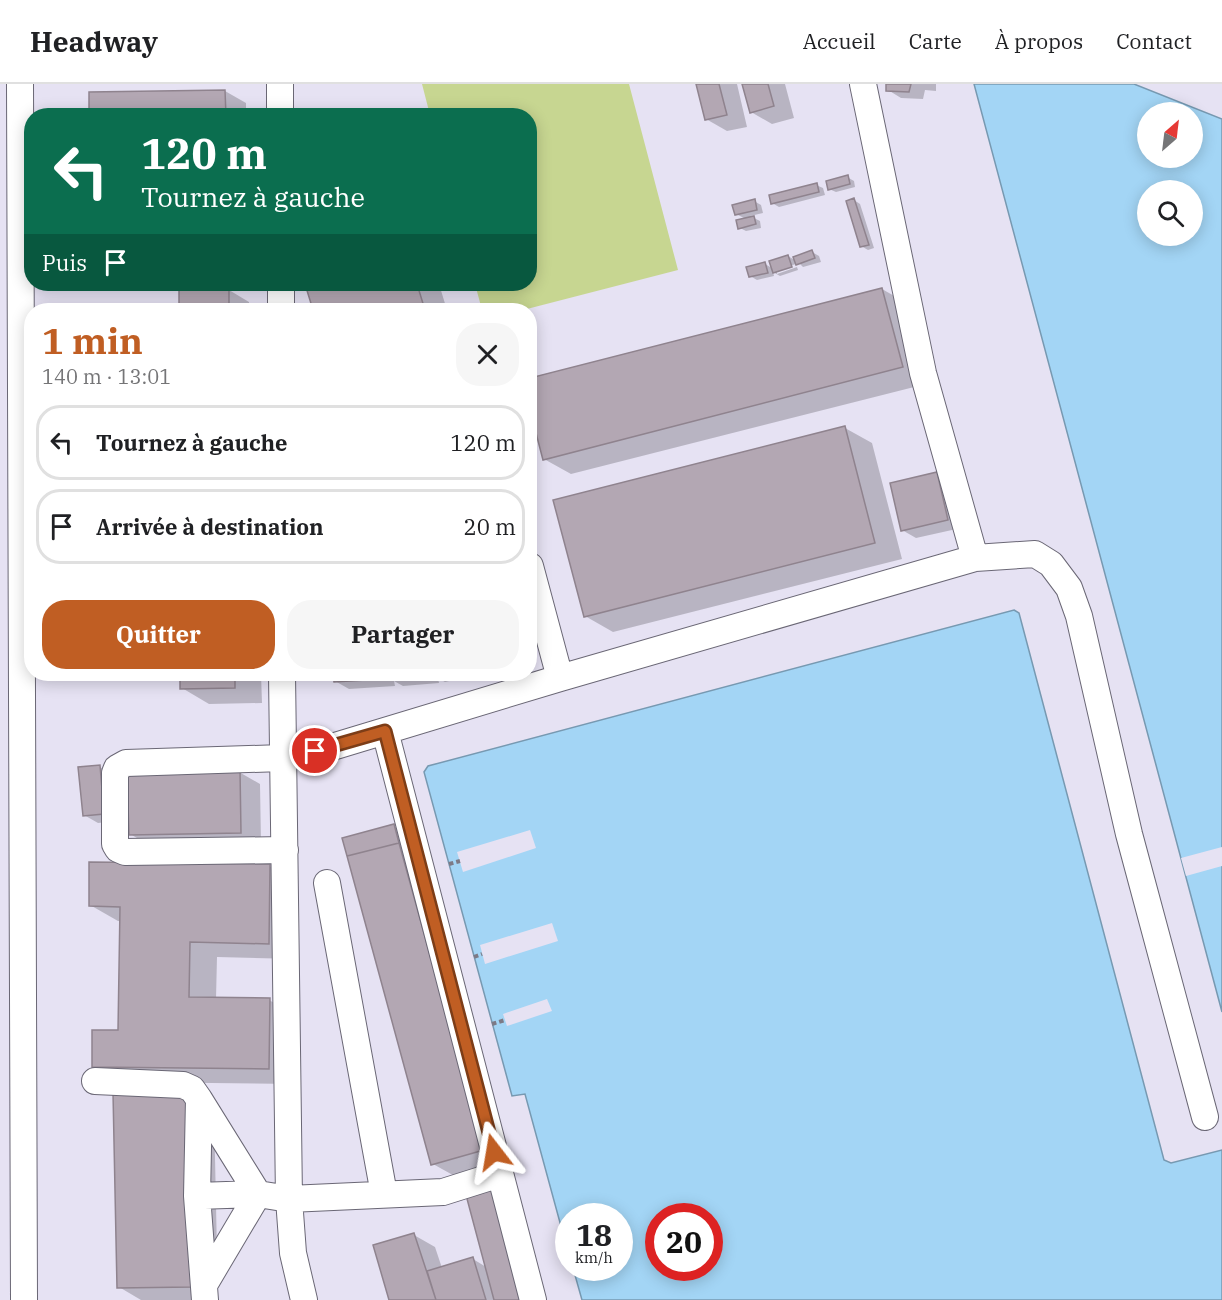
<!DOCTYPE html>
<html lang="fr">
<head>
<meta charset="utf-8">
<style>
  :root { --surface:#fff; --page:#f6f6f6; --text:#202124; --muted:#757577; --line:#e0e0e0; --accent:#c05e23 }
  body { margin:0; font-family:"IBM Plex Serif",serif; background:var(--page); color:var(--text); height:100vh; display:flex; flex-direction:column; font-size:22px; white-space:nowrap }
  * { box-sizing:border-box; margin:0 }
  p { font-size:20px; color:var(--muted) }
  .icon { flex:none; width:33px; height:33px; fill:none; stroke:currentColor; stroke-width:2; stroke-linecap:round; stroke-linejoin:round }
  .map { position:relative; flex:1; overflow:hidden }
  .drawer { position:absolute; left:24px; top:219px; width:513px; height:378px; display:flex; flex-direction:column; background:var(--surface); border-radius:24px; box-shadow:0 3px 15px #0003 }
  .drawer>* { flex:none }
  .top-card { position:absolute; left:24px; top:24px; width:513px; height:183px; border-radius:24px; box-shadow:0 3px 15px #0003; background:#0b6e4f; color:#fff; overflow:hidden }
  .needle { width:39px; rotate:28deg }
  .fabs { position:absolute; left:1137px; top:18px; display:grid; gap:12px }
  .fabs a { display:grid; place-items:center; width:66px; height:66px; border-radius:50%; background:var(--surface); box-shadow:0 3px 15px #0003; font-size:30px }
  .speed { position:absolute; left:555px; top:1119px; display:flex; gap:12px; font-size:30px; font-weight:700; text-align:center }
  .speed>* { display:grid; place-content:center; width:78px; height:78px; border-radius:50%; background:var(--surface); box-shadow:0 3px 15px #0003; line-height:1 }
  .speed small { font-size:15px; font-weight:400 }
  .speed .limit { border:9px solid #d22; background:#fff; color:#111 }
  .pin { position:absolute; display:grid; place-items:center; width:51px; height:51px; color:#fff; margin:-26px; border:3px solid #fff; border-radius:50%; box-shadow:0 2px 6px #0007 }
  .me { position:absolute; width:66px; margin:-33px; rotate:346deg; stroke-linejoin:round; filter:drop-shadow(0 0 4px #0008) }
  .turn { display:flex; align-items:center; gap:21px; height:126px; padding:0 18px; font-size:27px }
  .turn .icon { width:78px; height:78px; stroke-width:2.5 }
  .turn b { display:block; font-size:42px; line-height:51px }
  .then { display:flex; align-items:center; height:57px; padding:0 18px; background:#0003; gap:12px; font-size:22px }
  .round { display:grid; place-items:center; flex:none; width:63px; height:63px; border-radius:24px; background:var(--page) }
  .headline { display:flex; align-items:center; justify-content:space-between; height:102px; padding:0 18px }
  h1 { font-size:36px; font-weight:700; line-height:45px; color:var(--accent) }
  .button { display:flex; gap:12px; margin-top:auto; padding:12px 18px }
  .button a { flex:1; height:69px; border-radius:24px; background:var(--accent); color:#fff; font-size:24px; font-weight:700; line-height:69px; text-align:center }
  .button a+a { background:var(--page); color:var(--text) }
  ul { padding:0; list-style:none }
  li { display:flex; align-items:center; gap:18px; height:75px; margin:0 12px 9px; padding:0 6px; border:3px solid var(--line); border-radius:24px }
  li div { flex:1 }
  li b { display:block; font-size:22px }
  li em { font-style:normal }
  header { display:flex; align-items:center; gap:36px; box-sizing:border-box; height:84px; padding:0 30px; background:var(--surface); border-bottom:2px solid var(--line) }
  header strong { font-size:28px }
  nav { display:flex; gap:33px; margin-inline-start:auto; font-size:21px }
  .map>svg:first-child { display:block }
</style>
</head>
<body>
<header>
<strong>Headway</strong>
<nav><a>Accueil</a><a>Carte</a><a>À propos</a><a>Contact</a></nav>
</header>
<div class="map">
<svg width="1222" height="1216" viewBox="0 0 1222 1216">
  <rect width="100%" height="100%" fill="#e6e2f3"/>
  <path fill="#c7d691" d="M422,0H629L678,186L523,226H482L475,200H530V32L430,31Z"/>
  <path fill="#a3d5f5" stroke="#7799b1" stroke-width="1.5" fill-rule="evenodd" d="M974,0H1134L1222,35V928ZM1148,28H1192V74H1148ZM1148,106H1192V152H1148Z
    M1014,526L1019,529L1164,1076L1171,1079L1222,1066V1216H582L573,1184H620V1132H568V1168L525,1010L512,1012L424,688L428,682ZM658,1132H710V1184H658Z"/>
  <path fill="#e6e2f3" d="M530,746L536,764L463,788L457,768Z
    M1222,763V782L1186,792L1181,774Z
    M552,839L558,857L485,880L480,861Z
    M547,915L552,927L507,942L503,930Z"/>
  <path fill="#0003" d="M697,0H737L747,43L727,47L706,35Z
    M743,0H785L794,34L772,40L751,28Z
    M887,0H936V7L925,6L923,15L901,14L888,6Z
    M225,7L246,19V32H90Z
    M847,93L854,97L855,103L836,108L829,105Z
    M816,101L823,104L825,111L779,123L772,119Z
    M854,116L860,120L874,164L868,166L861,162Z
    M754,117L761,121L763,129L750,132L760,137L761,144L746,147L740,144L746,135L736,130Z
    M812,168L819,172L821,178L803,183L799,179L777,186V190L797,183L798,186L780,192L773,188L774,192L757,196L750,192L765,180L772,184L788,172L796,177Z
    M306,200H439L447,226H314Z
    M181,204L229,206L249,218V226H180Z
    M882,205L910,221L930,299L571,390L544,375L530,320V295Z
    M845,344L872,359L902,475L613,548L585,532Z
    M937,390L951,398L961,444L916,454L902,446Z
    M182,590H261L262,619L209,620L182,604Z
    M335,590H478L445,598L438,594L439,599L403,602L394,597L395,602L349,605L335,597Z
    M100,683L113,691L117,737L98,739L84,731Z
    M239,688L260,700L261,760L151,762L130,750Z
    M394,742L407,750L511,1082L460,1095L433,1080Z
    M269,782L297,798L296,875L217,873L216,915L269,916L297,932L296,1000L121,998L93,982L119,948L121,837H118L90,821Z
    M214,1025L218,1216H141L119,1203Z
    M414,1151L435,1163L442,1184L473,1175L540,1216H391Z"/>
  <path fill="#b3a7b3" stroke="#8f838e" stroke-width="1.5" d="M696,0H719L727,31L705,36Z
    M742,0H768L774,22L750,29Z
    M886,0H911L909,8L886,7Z
    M225,6L226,32H89V8Z
    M848,91L850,100L828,106L826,97Z
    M817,99L819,108L771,120L769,111Z
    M854,114L869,161L860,163L846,117Z
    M755,115L757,126L735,131L732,121Z
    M754,132L756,140L738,145L736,136Z
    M812,166L815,174L796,181L793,173Z
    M788,171L792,183L773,189L769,177Z
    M765,178L768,189L749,193L746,183Z
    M305,200H417L425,226H313Z
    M179,203L229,204V226H179Z
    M882,204L903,283L543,376L530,326V294Z
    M845,342L875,459L584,533L553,416Z
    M937,388L948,436L901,447L890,399Z
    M180,590H235V604L180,605Z
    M333,590H381L382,595L334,598Z
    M387,590H425V592L387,595Z
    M100,681L104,730L83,732L78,683Z
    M240,686L241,749L129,751L127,689Z
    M394,740L399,759L347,772L342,754Z
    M399,759L484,1066L431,1081L347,772Z
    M89,778L270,780L269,860L190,858L189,913L270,914L269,985L92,983V946H118L120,823L89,822Z
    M187,1008L192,1203L117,1204L113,1009Z
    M492,1104L523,1216H494L466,1111Z
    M414,1149L436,1216H389L373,1161Z
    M473,1173L486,1216H436L427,1187Z"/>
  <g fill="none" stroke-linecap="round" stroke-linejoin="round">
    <g stroke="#6a6775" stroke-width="28">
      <path id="minor" d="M20,0L24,1216
        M280,0V32
        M863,0L923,289L975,474
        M281,200V226
        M530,482L560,594
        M282,590L289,1115L293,1169L304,1216
        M385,647L533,1216
        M285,766L125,768L118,765L115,760V689L117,684L126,679L282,674L332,663L560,594L975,474L1035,470L1051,480L1069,504L1079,532L1129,750L1205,1033
        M327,799L384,1110
        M95,997L183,1001L192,1005L199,1015L197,1112L205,1216
        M199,1015L258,1110L204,1201
        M197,1112L258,1110L289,1115L443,1108L500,1090"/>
    </g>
    <path stroke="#7d7a86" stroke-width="4" stroke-dasharray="4.5 3" stroke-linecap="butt" d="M449,780L460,777
      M474,873L482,870
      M492,940L505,936"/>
    <use href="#minor" stroke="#fff" stroke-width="26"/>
  </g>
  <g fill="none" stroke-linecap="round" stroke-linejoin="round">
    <g stroke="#7d3d17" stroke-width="15">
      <path id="route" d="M315,667L385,647L494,1068"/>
    </g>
    <use href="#route" stroke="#c05e23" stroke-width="10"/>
  </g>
</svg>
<div class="fabs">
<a><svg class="needle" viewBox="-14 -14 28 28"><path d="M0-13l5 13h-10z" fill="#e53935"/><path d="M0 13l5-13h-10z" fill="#757577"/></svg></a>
<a><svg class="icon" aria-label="search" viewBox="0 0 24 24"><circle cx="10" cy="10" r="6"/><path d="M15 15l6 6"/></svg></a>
</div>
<div class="speed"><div>18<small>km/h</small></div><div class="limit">20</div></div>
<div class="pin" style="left:315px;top:667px;background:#d93025"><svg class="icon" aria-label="arrive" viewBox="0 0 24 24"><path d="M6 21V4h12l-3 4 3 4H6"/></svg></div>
<svg class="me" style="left:494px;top:1068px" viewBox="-20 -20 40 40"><path d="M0-17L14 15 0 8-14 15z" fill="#c05e23" stroke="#fff" stroke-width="4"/></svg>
<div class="top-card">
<div class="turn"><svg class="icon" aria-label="left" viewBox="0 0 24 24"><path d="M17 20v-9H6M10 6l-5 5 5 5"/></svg><div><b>120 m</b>Tournez à gauche</div></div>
<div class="then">Puis<svg class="icon" aria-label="arrive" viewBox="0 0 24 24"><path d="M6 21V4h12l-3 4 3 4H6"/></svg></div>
</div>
<section class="drawer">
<div class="headline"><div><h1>1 min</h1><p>140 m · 13:01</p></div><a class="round"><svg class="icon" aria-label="close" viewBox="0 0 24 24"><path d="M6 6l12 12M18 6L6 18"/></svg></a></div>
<ul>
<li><svg class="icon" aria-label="left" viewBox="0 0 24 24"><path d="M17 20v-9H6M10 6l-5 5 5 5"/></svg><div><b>Tournez à gauche</b></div><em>120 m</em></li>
<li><svg class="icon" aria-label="arrive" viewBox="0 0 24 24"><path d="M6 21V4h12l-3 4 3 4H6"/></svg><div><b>Arrivée à destination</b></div><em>20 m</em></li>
</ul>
<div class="button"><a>Quitter</a><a>Partager</a></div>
</section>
</div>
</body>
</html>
